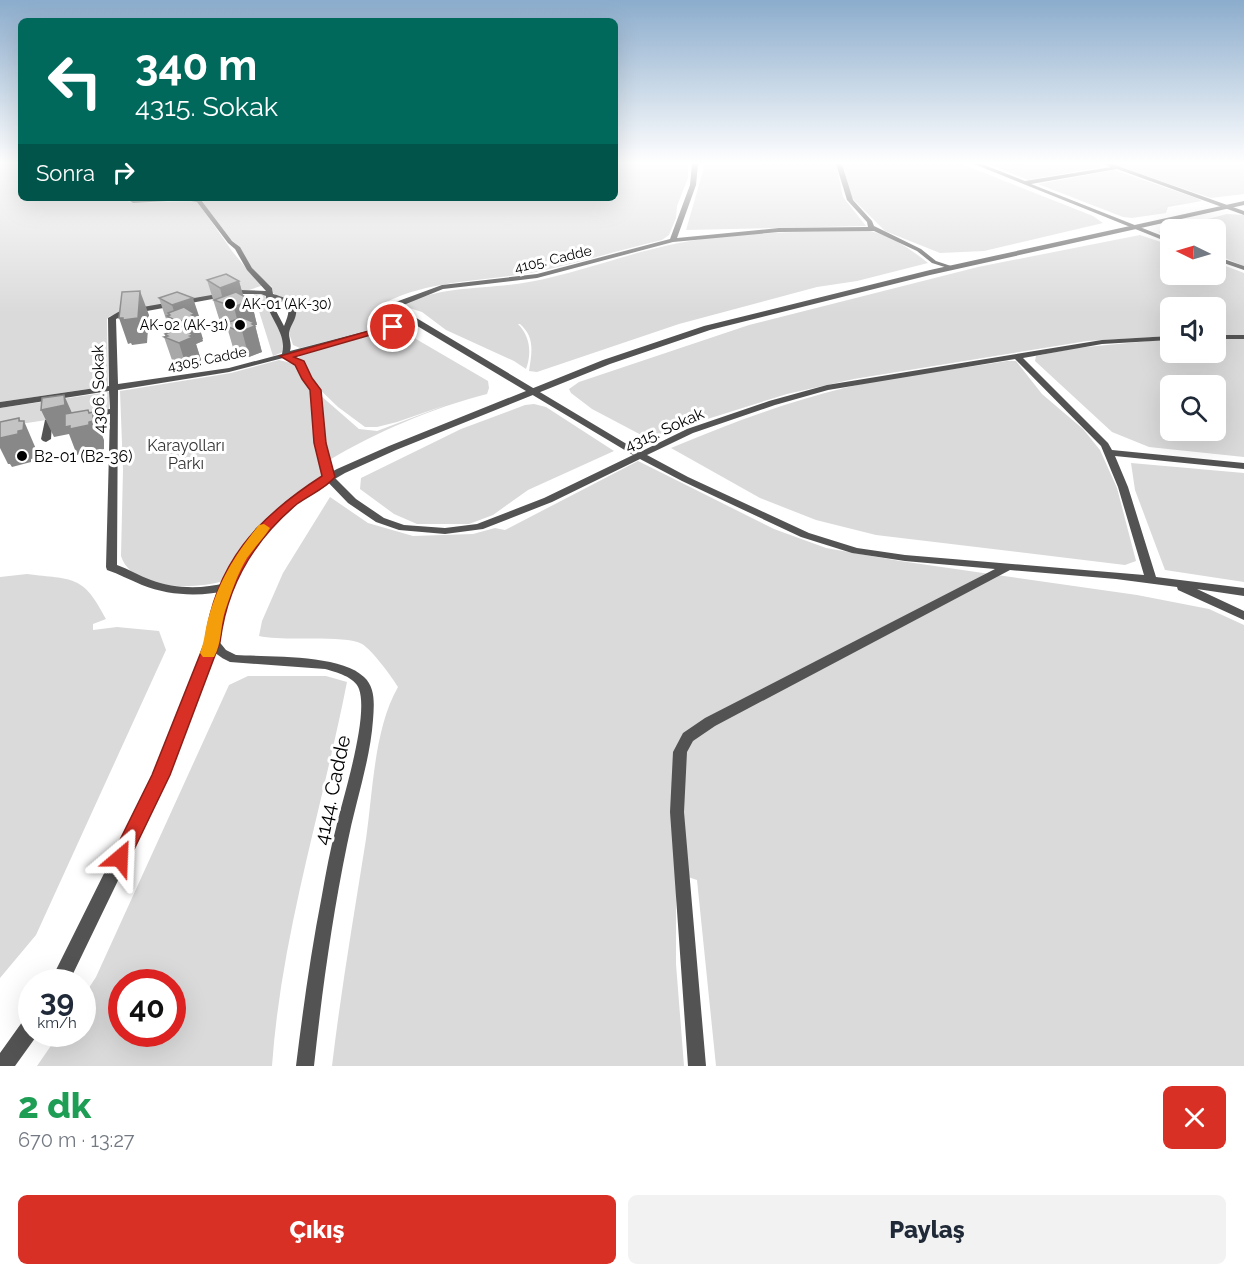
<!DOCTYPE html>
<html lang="tr">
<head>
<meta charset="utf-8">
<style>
  :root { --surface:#fff; --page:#f2f2f3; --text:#1f2937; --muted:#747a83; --accent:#d93025 }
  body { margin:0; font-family:Raleway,sans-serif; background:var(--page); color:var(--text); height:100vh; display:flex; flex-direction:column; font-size:22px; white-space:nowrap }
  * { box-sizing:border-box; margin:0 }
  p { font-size:20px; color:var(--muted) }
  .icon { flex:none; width:33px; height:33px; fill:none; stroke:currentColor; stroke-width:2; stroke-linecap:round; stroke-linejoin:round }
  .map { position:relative; height:1066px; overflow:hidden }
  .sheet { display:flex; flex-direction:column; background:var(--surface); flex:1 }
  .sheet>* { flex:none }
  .banner { position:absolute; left:18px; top:18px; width:600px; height:183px; border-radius:9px; box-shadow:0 6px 24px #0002; background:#00695c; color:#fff; overflow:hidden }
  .needle { width:39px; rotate:275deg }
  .fabs { position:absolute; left:1160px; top:219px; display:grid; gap:12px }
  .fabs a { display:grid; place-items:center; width:66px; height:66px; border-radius:9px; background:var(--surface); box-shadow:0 6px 24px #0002; font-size:30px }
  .speed { position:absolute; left:18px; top:969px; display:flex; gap:12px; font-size:30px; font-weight:700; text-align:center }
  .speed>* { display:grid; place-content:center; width:78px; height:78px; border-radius:50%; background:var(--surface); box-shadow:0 6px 24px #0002; line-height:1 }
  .speed small { font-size:15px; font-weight:400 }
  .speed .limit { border:9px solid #d22; background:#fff; color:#111 }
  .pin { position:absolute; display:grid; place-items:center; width:51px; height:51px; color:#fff; margin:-26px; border:3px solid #fff; border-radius:50%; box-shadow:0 2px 6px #0007 }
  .me { position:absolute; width:66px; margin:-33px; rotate:26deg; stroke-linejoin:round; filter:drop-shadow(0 0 4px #0008) }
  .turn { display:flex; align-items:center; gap:21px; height:126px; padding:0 18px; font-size:27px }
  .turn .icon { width:78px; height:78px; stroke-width:2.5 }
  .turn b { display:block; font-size:42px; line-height:51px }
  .then { display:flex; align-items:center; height:57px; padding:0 18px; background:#0003; gap:12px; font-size:22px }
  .round { display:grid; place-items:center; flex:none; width:63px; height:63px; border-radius:9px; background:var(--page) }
  .overview { display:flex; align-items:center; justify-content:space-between; height:102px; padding:0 18px }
  h1 { font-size:36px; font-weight:800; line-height:45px; color:#1e9e55 }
  .action { display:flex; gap:12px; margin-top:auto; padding:12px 18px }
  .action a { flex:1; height:69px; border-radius:9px; background:var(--accent); color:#fff; font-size:24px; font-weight:800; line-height:69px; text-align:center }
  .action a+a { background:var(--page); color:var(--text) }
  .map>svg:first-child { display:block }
</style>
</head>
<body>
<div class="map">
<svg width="1244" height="1066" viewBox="0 0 1244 1066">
  <rect width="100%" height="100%" fill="#fff"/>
  <path fill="#dadada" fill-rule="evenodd" d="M0,164H21V198H134L128,201L135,203L197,201L232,251L250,273L264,285L249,290L110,316L107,319L108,386L0,402Z
    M615,164H688V178L677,206L676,218L669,235L662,240C620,250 578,263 536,272C484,282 426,279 379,306L398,321L395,324L300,348L293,345L288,330L294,308L273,293L272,287L255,273L239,246L224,234L203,203L188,198H615Z
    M703,164H836L843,197L866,226L686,230L703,171Z
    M843,164H962L1093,216L1103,223L984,251L940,253L885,231L851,197Z
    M988,164H1095L1102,167L1028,180Z
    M1110,164H1244V194L1211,198Z
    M1114,170L1196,198L1202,201L1168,207L1166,213L1132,218L1123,217L1038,184Z
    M1227,214L1244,215V266L1215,254V230H1170V236L1158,232Z
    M870,231C891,236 911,249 928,263L857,281L817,287L679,324L537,372L529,371C532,352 535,337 520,324H518C530,336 532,353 526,369L514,361L446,330L422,312L406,307L404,304C444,285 486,290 529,282C579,273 628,253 679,243C741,231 806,232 870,231Z
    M1140,235L1170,245V274H1215V262L1244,273V336H1215V308H1170V336L1087,341L854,379L787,394L647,438L592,409L571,393L569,389L579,382L749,325L978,267Z
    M253,292L265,295L279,330L285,336L283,352L273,356Z
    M397,329H406L416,339L488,381L489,388L487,394C432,408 376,432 328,461L322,437L320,395L359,429L377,431L446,405L397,422L377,427H365L338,407L312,382L299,357L301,353Z
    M1215,338L1244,339V457L1149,447L1112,432L1035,361L1036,356L1076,348L1170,339V352H1215ZM1170,386H1215V430H1170Z
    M279,360L295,364L313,392L322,475L257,528L244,544L224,581C195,589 133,592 121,556L123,470L120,391L231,373Z
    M1007,361H1016L1042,394L1083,429L1100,450L1117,488L1136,561L1125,565L876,535L816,520L760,498L671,448C728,424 784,403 844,388C897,375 953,370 1007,361Z
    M109,392V410L107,411L0,427V408Z
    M534,404L546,407L614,451L528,490L493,515L469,524H417L394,514L360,489L361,478L461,429L525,405Z
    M638,461L774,529L826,548L900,561L1137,595L1209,609L1244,625V1066H716L697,880L676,873V964L684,1066H332C341,990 354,915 366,839C373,791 374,729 398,687C392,677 372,650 362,644C344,634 284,642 259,636L262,621L283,573L330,497L368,523L413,536L473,534L495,528L505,530Z
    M1131,463L1244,473V582L1165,570L1135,490Z
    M27,574C73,580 83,574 106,619L93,624V630L117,627L159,631L166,650L36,935L0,978V577Z
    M248,676H326L347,682C322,809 281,936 272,1066H37L59,1034H82L83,997L96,977L229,685ZM122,982H172V1034H122Z"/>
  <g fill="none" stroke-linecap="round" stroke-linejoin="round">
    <path fill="#535353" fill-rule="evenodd" d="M692,164H698L696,185L677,238L779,228L868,227L867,222L847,200L836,164H842L853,200L872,221L874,226L921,249L936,261L954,267L951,269L932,263L917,251L874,231L779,232L673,242L537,278L443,289L401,306L408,313L640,452L687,429L769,401L827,385L1102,340L1170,336V340L1102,344L1023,358L1108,443L1112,450L1244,463V469L1115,456L1128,487L1156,577L1244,588V596L1197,589L1244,611V620L1178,590L1177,587L1116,579L1010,570L715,726L693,741L687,752L684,812L706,1066H688L670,812L673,752L683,733L705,718L995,569L905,561L852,553L801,537L682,481L640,459L552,502L483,529L445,534L399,530L376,522L348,503L323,477L315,443L312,390L303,379L297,364L283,358L229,372L118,390L117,565C129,569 139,576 151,580C175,589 202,589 226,583L232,587L230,590C201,597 170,596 142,585C130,580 119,574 107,570L106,567L110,414L79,420L75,417L79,414L110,409L109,391L0,408V402L109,386L108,318L120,311L240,290L266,291L247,270L235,249L228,243L197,202L185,200L133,203L130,201L132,198H193L201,200L232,241L240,247L252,268L272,288L273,294C283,297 298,301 296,314C295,321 290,326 289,333C289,339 292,344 290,351L409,320L402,317L392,305L393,303L442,285L537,274L670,239L690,185ZM240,294H261L266,296C266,317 288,332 282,354L229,368L118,384L116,319L125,315ZM273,298C291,305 291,309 284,326L275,309ZM414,324L633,455L544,498L477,524L445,528L404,525L384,518L356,499L333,476L325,443L320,390L311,378L303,361L291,356ZM1015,359L1101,446L1118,487L1144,575L905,555L857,548L809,533L688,477L647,455L693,433L775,405L828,390Z
      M974,164H982L1025,181L1111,167L1104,164H1112L1244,211V215L1117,169L1031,184L1170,239V243Z
      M1215,256L1244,266V270L1215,260Z
      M1215,335H1244V339H1215Z
      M61,417L65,420L64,422L52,424L51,439L46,442L43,441L41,439L45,420Z
      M213,638L217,639L226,650L236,655C268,657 341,654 364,677C376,688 374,705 373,720C370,762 355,803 347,845C332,918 322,992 314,1066H296C303,1009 311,951 322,895C326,872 330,850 336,828C343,797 369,717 359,689C355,677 336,672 325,669L230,662C219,657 213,652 207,642L209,639Z"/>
    <path fill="#535353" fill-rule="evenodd" d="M1244,201V205L930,275L710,330L610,364L396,450L345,473L321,487L298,503L265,534L246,560L238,575L226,608L220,642L169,775L69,982H50L153,775L206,642L213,608L225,575L243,545L256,528L290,498L313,482L337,469L389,446L603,360L704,326L930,270Z
      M32,1015V1034H38L15,1066H0V1053L25,1018Z"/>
  </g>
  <path fill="#a8a8a8" d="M207,280L239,281L243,296L251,300L257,325H255L262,352L249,357L243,356L234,351L227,327L221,325Z
    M177,292L201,322L198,323L203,341L196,344L201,360L200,361L201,363L187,369L173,363L164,337H165V334L172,331L170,324L167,322L159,298Z"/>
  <path fill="#888" d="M239,281L245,302L251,300L257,325H255L261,349L262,352L249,357L242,331H240L234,307L224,304L220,288Z
    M140,291L149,315L147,343L132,345L131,343L128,344L119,318H123Z
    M193,298L201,322L198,323L203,339H202L203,341L196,344L201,360L200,361L201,363L187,369L179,343L184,341L172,305Z
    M64,395L76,422L89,413L88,410L93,421V412L104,440V449L100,450V453L82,457L80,454L77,455L69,434L54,437L41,410Z
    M19,418L23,427L24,421L36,449V458L31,459V462L12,467L10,464H8L0,448V438L19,421Z"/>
  <path fill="#c3c3c3" stroke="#888" stroke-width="1.5" d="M226,274L239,281L220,288L207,280Z
    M140,291L138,318L123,320V318H119L122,292Z
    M177,292L193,298L172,305L159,298Z
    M236,292L251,300L234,307L214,300Z
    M184,307L195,314L192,315L195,316L178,322L167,316L170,315L168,313Z
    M240,318L246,319L255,323L252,324L255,326L242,331L236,330L226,326L230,324L227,323Z
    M184,327L192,332L190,333L193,335L190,336L193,337L179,343L164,337L168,336L165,334Z
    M64,395L65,405L41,410L42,398Z
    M88,410L89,413L93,412V421L89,422V425L70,429V426L65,427V414Z
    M19,418V421H24L23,430L18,431V434L0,438V422Z"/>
  <linearGradient id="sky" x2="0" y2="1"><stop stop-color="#8baccc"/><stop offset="0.52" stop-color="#fff"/><stop offset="1" stop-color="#fff" stop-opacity="0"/></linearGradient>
  <rect width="1244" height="313" fill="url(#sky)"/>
  <path fill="#d93025" stroke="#8d1f18" stroke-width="1.5" d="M390,325L398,327L294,357L304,361L312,378L321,390L326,443L335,477C325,489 309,495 297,504C254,540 227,585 220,642L170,775L127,864L120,867L113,864L111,858L152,775L205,642C215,563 257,518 322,476L314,443L310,390L302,379L295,365L280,356Z"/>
  <path fill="#f59e0b" d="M264,524L270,528C263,539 254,548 247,558C237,574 231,594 225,611C220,627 222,643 214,657H203L200,653C205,641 205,628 209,616C220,579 235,555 259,525Z"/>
  <g fill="#000" stroke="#fff" stroke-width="2">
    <circle cx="230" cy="304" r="6"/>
    <circle cx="240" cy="325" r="6"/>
    <circle cx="22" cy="456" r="6"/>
  </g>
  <g text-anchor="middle" stroke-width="6" stroke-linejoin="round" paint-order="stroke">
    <g font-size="14" fill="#000" stroke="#fff">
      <text transform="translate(553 259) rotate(-13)" y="5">4105. Cadde</text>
      <text transform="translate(207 359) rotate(-11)" y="5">4305. Cadde</text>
    </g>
    <g font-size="14" fill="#000" stroke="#fff" text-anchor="start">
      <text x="242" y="309">AK-01 (AK-30)</text>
      <text x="228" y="330" text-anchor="end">AK-02 (AK-31)</text>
    </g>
    <g font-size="16" fill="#000" stroke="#fff">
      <text transform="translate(98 389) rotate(-91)" y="6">4306. Sokak</text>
      <text transform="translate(664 429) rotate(-24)" y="6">4315. Sokak</text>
    </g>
    <g font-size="16" fill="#313131" stroke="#fff">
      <text x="186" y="451">Karayolları<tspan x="186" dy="18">Parkı</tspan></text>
    </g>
    <g font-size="16" fill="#000" stroke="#fff" text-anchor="start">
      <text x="34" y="462">B2-01 (B2-36)</text>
    </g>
    <g font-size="20" fill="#000" stroke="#fff">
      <text transform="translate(332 790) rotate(-78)" y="7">4144. Cadde</text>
    </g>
  </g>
</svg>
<div class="fabs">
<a><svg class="needle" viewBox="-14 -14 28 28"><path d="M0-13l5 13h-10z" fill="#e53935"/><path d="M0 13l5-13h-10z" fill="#747a83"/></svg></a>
<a><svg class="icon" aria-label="sound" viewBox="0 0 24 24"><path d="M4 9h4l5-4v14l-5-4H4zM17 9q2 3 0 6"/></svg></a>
<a><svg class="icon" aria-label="search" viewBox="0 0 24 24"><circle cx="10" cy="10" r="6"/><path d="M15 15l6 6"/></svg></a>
</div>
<div class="speed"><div>39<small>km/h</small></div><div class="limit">40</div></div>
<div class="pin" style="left:393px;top:327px;background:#d93025"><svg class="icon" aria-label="arrive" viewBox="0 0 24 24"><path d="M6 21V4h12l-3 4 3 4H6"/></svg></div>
<svg class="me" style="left:120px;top:858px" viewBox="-20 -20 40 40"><path d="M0-17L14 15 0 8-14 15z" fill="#d93025" stroke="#fff" stroke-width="4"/></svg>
<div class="banner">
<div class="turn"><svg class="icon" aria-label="left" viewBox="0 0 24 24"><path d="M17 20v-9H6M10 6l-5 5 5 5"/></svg><div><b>340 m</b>4315. Sokak</div></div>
<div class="then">Sonra<svg class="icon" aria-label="right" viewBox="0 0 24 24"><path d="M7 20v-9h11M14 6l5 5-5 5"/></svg></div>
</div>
</div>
<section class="sheet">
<div class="overview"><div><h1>2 dk</h1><p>670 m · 13:27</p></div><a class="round" style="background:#d93025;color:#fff"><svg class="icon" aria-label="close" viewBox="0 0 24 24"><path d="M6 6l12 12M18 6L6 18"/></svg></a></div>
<div class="action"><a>Çıkış</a><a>Paylaş</a></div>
</section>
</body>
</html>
